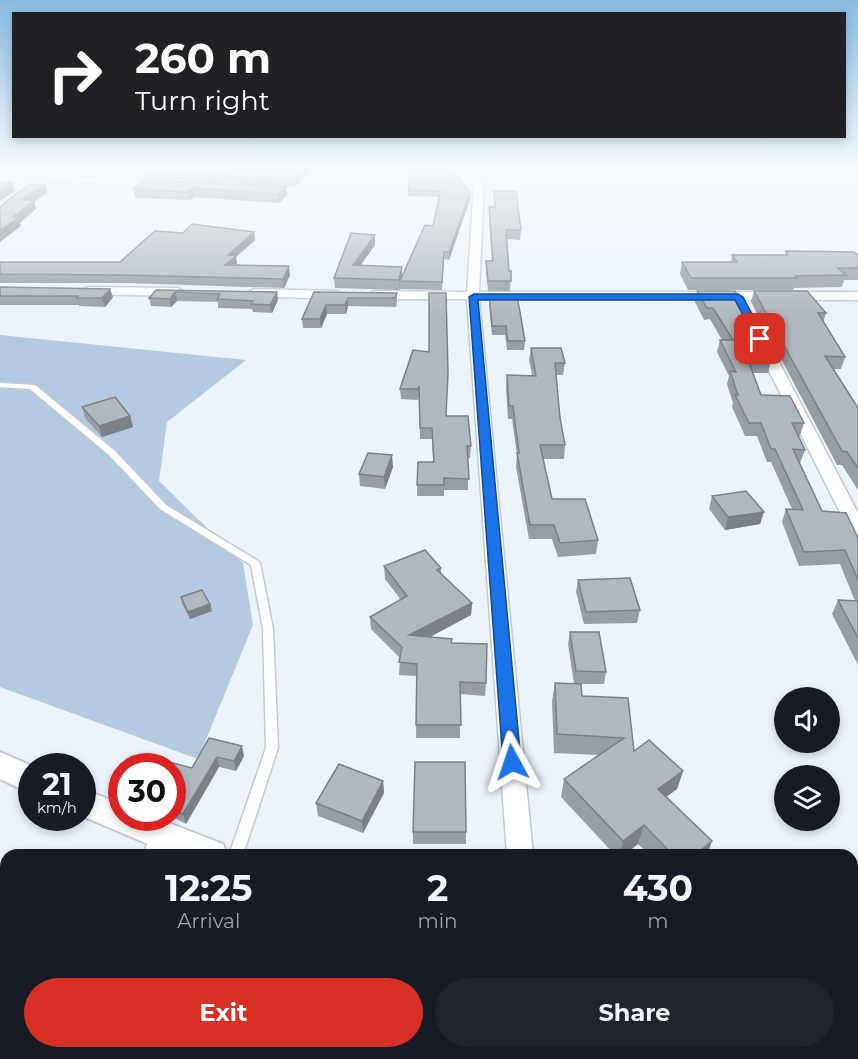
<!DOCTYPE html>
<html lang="en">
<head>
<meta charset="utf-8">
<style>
  :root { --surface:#171b24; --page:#20242c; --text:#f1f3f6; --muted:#9ea1a6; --accent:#d93025 }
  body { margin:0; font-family:Montserrat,sans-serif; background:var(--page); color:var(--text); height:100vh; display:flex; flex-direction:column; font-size:22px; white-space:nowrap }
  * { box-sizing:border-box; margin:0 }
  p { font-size:20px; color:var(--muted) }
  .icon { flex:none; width:33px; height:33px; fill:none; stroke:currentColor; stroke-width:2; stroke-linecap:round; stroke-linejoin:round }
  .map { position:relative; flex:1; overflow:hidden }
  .details { position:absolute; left:0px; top:849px; width:858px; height:210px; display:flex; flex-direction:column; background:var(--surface); border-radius:18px 18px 0 0; box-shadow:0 3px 9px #0003 }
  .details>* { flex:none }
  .top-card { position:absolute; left:12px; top:12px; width:834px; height:126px; border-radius:0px; box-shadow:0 3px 9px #0003; background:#202124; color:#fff; overflow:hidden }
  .fabs { position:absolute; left:774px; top:687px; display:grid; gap:12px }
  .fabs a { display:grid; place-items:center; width:66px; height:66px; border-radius:50%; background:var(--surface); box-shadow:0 3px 9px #0003; font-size:30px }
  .speed { position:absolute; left:18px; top:753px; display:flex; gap:12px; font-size:30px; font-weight:700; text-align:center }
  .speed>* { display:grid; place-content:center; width:78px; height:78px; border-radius:50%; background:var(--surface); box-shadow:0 3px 9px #0003; line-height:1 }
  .speed small { font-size:15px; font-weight:400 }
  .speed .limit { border:9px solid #d22; background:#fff; color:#111 }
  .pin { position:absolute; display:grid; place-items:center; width:51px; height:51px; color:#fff; margin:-26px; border-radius:12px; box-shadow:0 3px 9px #0006 }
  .me { position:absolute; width:66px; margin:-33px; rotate:355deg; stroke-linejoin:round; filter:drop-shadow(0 0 4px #0008) }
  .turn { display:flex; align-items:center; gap:21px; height:126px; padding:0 24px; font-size:27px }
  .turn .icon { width:78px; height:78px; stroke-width:2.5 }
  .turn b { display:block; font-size:42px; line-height:51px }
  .eta { display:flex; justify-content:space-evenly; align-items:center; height:102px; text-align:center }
  .eta b { font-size:36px; font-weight:700; line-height:42px }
  .cta { display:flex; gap:12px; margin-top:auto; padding:12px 24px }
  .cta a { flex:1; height:69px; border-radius:36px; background:var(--accent); color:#fff; font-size:24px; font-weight:700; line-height:69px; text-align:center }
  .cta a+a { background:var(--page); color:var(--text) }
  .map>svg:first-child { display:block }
</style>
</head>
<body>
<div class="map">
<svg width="858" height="1059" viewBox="0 0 858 1059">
  <rect width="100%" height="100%" fill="#ebf3fb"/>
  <path fill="#b4cae0" d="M0,335L246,360L167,422L159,481L243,563L253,625L198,759L0,687Z"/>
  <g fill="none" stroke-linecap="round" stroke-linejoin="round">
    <path stroke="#97c6cf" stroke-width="4" d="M478,169L484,173"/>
    <g stroke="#c2cad2" stroke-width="3">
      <path id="service" d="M0,383L35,385L115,451L166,505L258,561L260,563L273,629L278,748L243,855H229L266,748L263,629L251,565L160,509L109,455L30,389L0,387Z"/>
    </g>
    <g stroke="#c2cad2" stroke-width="3">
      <path id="minor" d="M450,169H461L484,185L479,292H858V300L479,299L533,855H507L467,299H374L368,295L374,291L467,292L474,186Z
        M42,175L166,181L171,184L166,187L39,180V176Z
        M89,287L178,288L184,292L178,296L85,294V288Z
        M254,289L337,291L343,295L337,299L250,296L248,293Z
        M760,335L767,339L858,513V536L852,534L849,530L753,339Z
        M162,823L171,827L175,835L169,855H143L153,827Z
        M89,1053H119L118,1059H86Z
        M517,1053H547L548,1059H516Z"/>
    </g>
    <g stroke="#c2cad2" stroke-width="4">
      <path id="tertiary" d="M0,752L32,766V794L0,779Z
        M82,789L122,804V818H156L223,844L227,855H174L82,816Z
        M767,1053H820L822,1059H769Z"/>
    </g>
    <use href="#service" fill="#fff" fill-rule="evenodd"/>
    <use href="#minor" fill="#fff" fill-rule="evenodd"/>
    <use href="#tertiary" fill="#fff" fill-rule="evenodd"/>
  </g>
  <path fill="#979ea4" d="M312,169L295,187L147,178L145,172Z
    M412,169L470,199L449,260L444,259L442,290L400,289V286V290L335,288L334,278L375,245L361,265L402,277L433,226L439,198V197L408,196V190Z
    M145,180L287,195L279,203L194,197L189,200L135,198L133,189Z
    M494,191L521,230L520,240L507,239L509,271H511L510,291H488L486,271V261H492L489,216V207H494Z
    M254,232L255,240L236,257L237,264L290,275L284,288L124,283H0V262H120L183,233Z
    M786,251L858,255V280H844L842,287L794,288L793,290H688L680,274L682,262H731L732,255H785Z
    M0,287L113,297L105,307L79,306V305H0Z
    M156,290L277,292L278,300L272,313L253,312L252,309L218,308V302L177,301L171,307L151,306L149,298Z
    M697,291L771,360L768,373H752L761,395L804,423L800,436H798L805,450L800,463H799L822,511L858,538V665L832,614L838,600L855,601L840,564L799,566L782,522L786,509H792L771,462H767L757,436H745L732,407L733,403L727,384L729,376L717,352L720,340H722L710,319L704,320L695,302Z
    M754,291L826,313L823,322L845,357L841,369H833L858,408V490L842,465H837L751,302Z
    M314,292L397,293V302L396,307L348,306L346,314H327L321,328H303L302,319Z
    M489,294L525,341L524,350H507L505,335H492L489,303Z
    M531,348L565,363L563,375H556L560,418L565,445L564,459H543L552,499L598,540L596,554L558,557L552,539H529L516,467L517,455L512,419H508L506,388L507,375H532L529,360Z
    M413,350L446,416L471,446L470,458H468V490H444V496H417L418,462H433L432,439H420L419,397L418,400L401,399L400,389Z
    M82,407L130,416L133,427L102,437L85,418Z
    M393,467L385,489L360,486L359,474Z
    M712,496L760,524L725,530L709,509Z
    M384,566L441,568V574L472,603L471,615L430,637L452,643L486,683L485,696L460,694V738H416L417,676L399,675L400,658L371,629L370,617L401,600L385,579Z
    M578,580L640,610L637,623L584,624L576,592Z
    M181,597L210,604L212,611L190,619L182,604Z
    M570,632L606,672L604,684H576L582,696L634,751L683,771L677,789L666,797L707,855H650L638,844L624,855H615L561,797L564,779L598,755L554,753L552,701L555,683L574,684L568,644Z
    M209,738L244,756L236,771L219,767L186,824L173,817L172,814V803L176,797L172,796V766L192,768Z
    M383,781L384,793L363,833L318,816L316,803Z
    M413,832H466V844H413Z
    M652,1053H703L720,1059H649Z"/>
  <path fill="#7b8186" d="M305,169H312L295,187L294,180Z
    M12,182L15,191L0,201V191Z
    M45,185L47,193L34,202L36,209L20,223L21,226L0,242V231L13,217L21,200Z
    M286,187L287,195L279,203L278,194Z
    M192,188L194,197L189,200L188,192Z
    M470,193V199L449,260V252Z
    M254,232L255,240L236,257L237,264L225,265L228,255Z
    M375,235V245L354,274L353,265Z
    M289,266L290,275L284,288L283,279Z
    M402,267V277L400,281V290L399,280Z
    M110,289L113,297L105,307L102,298Z
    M175,292L177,301L171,307L170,299Z
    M277,292L278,300L272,313L270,305Z
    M348,298V306L346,314L345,305Z
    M326,305L327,314L321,328L320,319Z
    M130,416L133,427L102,437L99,426Z
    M392,455L393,467L385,489L384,477Z
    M764,512L760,524L725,530L728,517Z
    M472,603L471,615L409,648V635Z
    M210,604L212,611L190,619L188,612Z
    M242,746L244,756L236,771L234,761Z
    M217,757L219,767L186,824L183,814Z
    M683,771L677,789L652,807L658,789Z
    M383,781L384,793L363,833L362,821Z
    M644,825L638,844L624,855H620L623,841Z
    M712,841L707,855H695Z"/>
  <path fill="#b0b8bf" stroke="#7b8186" stroke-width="1.5" d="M148,169H305L294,180L145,172Z
    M412,169H452L470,193L449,252H444L442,282L400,281L425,225L433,226L440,193L439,191L408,190Z
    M145,180L286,187L278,194L192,188L188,192L133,189Z
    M0,182H12L0,191Z
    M30,184L45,185L21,200L34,201L13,217L18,218L0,231V207L8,200Z
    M494,191H516L521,230H506L509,271H511V281H488L486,261H493L489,207H495Z
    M192,224L254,232L228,255L236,256L225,265L289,266L283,279L122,275L0,274V262H120L155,231L183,233Z
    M351,233L375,235L353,265L402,267L399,280L334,278Z
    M786,251L854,252L858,255V268H838L846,275L795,276L797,278H691L682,262H737L732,255H788Z
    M0,287L110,289L102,298H77L78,296H0Z
    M156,290L277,292L270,305L251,304L253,301L217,299L220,294L175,292L170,299L149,298Z
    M697,291H735L771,360H748L761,395L790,396L804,423H792L805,450L793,449L822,511L846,513L858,538V580L845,550L804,552L786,509L803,510L775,449H771L761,423H749L735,395H738L730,371L736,372L720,340H733L713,308H707Z
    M754,291H807L826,313H818L845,357L825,356L858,408V468L847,452L842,451Z
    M314,292L397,293L395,298H348L345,305H326L320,319H302Z
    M429,293H446L448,373L446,416H468L471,446H467L469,479L444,478V485H417L418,462H434L432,428H420L419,386L418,389H400L413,350L429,352Z
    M489,294L517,295L525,341H508L506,326H492Z
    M531,348H561L565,363H555L560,418L565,445H540L552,499H585L598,540L560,543L554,525H530L517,453H519L513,406H509L507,375L536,376Z
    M115,397L130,416L99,426L82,407Z
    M368,453L392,455L384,477L359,474Z
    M746,491L764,512L728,517L712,496Z
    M425,550L441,568L437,570L472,603L409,635L452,639L451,643L487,644L486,683L460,682L461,725H416L417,664L399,662L402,647L370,617L407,596L384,566Z
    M630,578L640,610L586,612L578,580Z
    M202,590L210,604L188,612L181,597Z
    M838,600L858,601V638Z
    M570,632H599L606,672L576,671Z
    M555,683L581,684L582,696L628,698L634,751L649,740L683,771L658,789L712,841L695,855H673L644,825L623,841L564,779L624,738L557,734Z
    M209,738L242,746L234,761L217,757L183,814L172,809V803L180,790L172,787V766H162L165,761L192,768Z
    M415,762H465L466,832H413Z
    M339,764L383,781L362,821L316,803Z
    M656,1053H703L720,1059H656Z"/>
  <linearGradient id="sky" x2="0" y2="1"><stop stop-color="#87bbde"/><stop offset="0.53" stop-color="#f6fafd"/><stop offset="1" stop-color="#f6fafd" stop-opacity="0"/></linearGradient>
  <rect width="858" height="318" fill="url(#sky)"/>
  <path fill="#1a73e8" stroke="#114b97" stroke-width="1.5" d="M474,294H738L743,297L765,339L757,341L735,300H478L521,762L518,767L512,770L506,767L503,762L469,297Z"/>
</svg>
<div class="fabs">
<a><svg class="icon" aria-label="sound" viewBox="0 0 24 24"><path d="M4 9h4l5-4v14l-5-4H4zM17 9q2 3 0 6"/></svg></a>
<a><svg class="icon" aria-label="layers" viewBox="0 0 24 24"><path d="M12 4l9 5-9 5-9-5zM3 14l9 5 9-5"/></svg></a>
</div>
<div class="speed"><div>21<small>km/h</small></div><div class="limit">30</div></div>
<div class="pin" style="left:760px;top:339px;background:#d93025"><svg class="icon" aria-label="arrive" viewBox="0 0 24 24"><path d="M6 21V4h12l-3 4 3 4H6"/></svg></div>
<svg class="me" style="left:512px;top:762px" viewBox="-20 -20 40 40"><path d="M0-17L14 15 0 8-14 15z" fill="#1a73e8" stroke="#fff" stroke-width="4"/></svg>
<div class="top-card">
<div class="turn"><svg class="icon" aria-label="right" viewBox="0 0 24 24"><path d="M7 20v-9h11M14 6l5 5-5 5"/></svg><div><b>260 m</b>Turn right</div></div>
</div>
<section class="details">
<div class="eta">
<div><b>12:25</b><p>Arrival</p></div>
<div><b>2</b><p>min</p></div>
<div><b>430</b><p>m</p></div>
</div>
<div class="cta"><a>Exit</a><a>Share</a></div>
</section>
</div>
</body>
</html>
